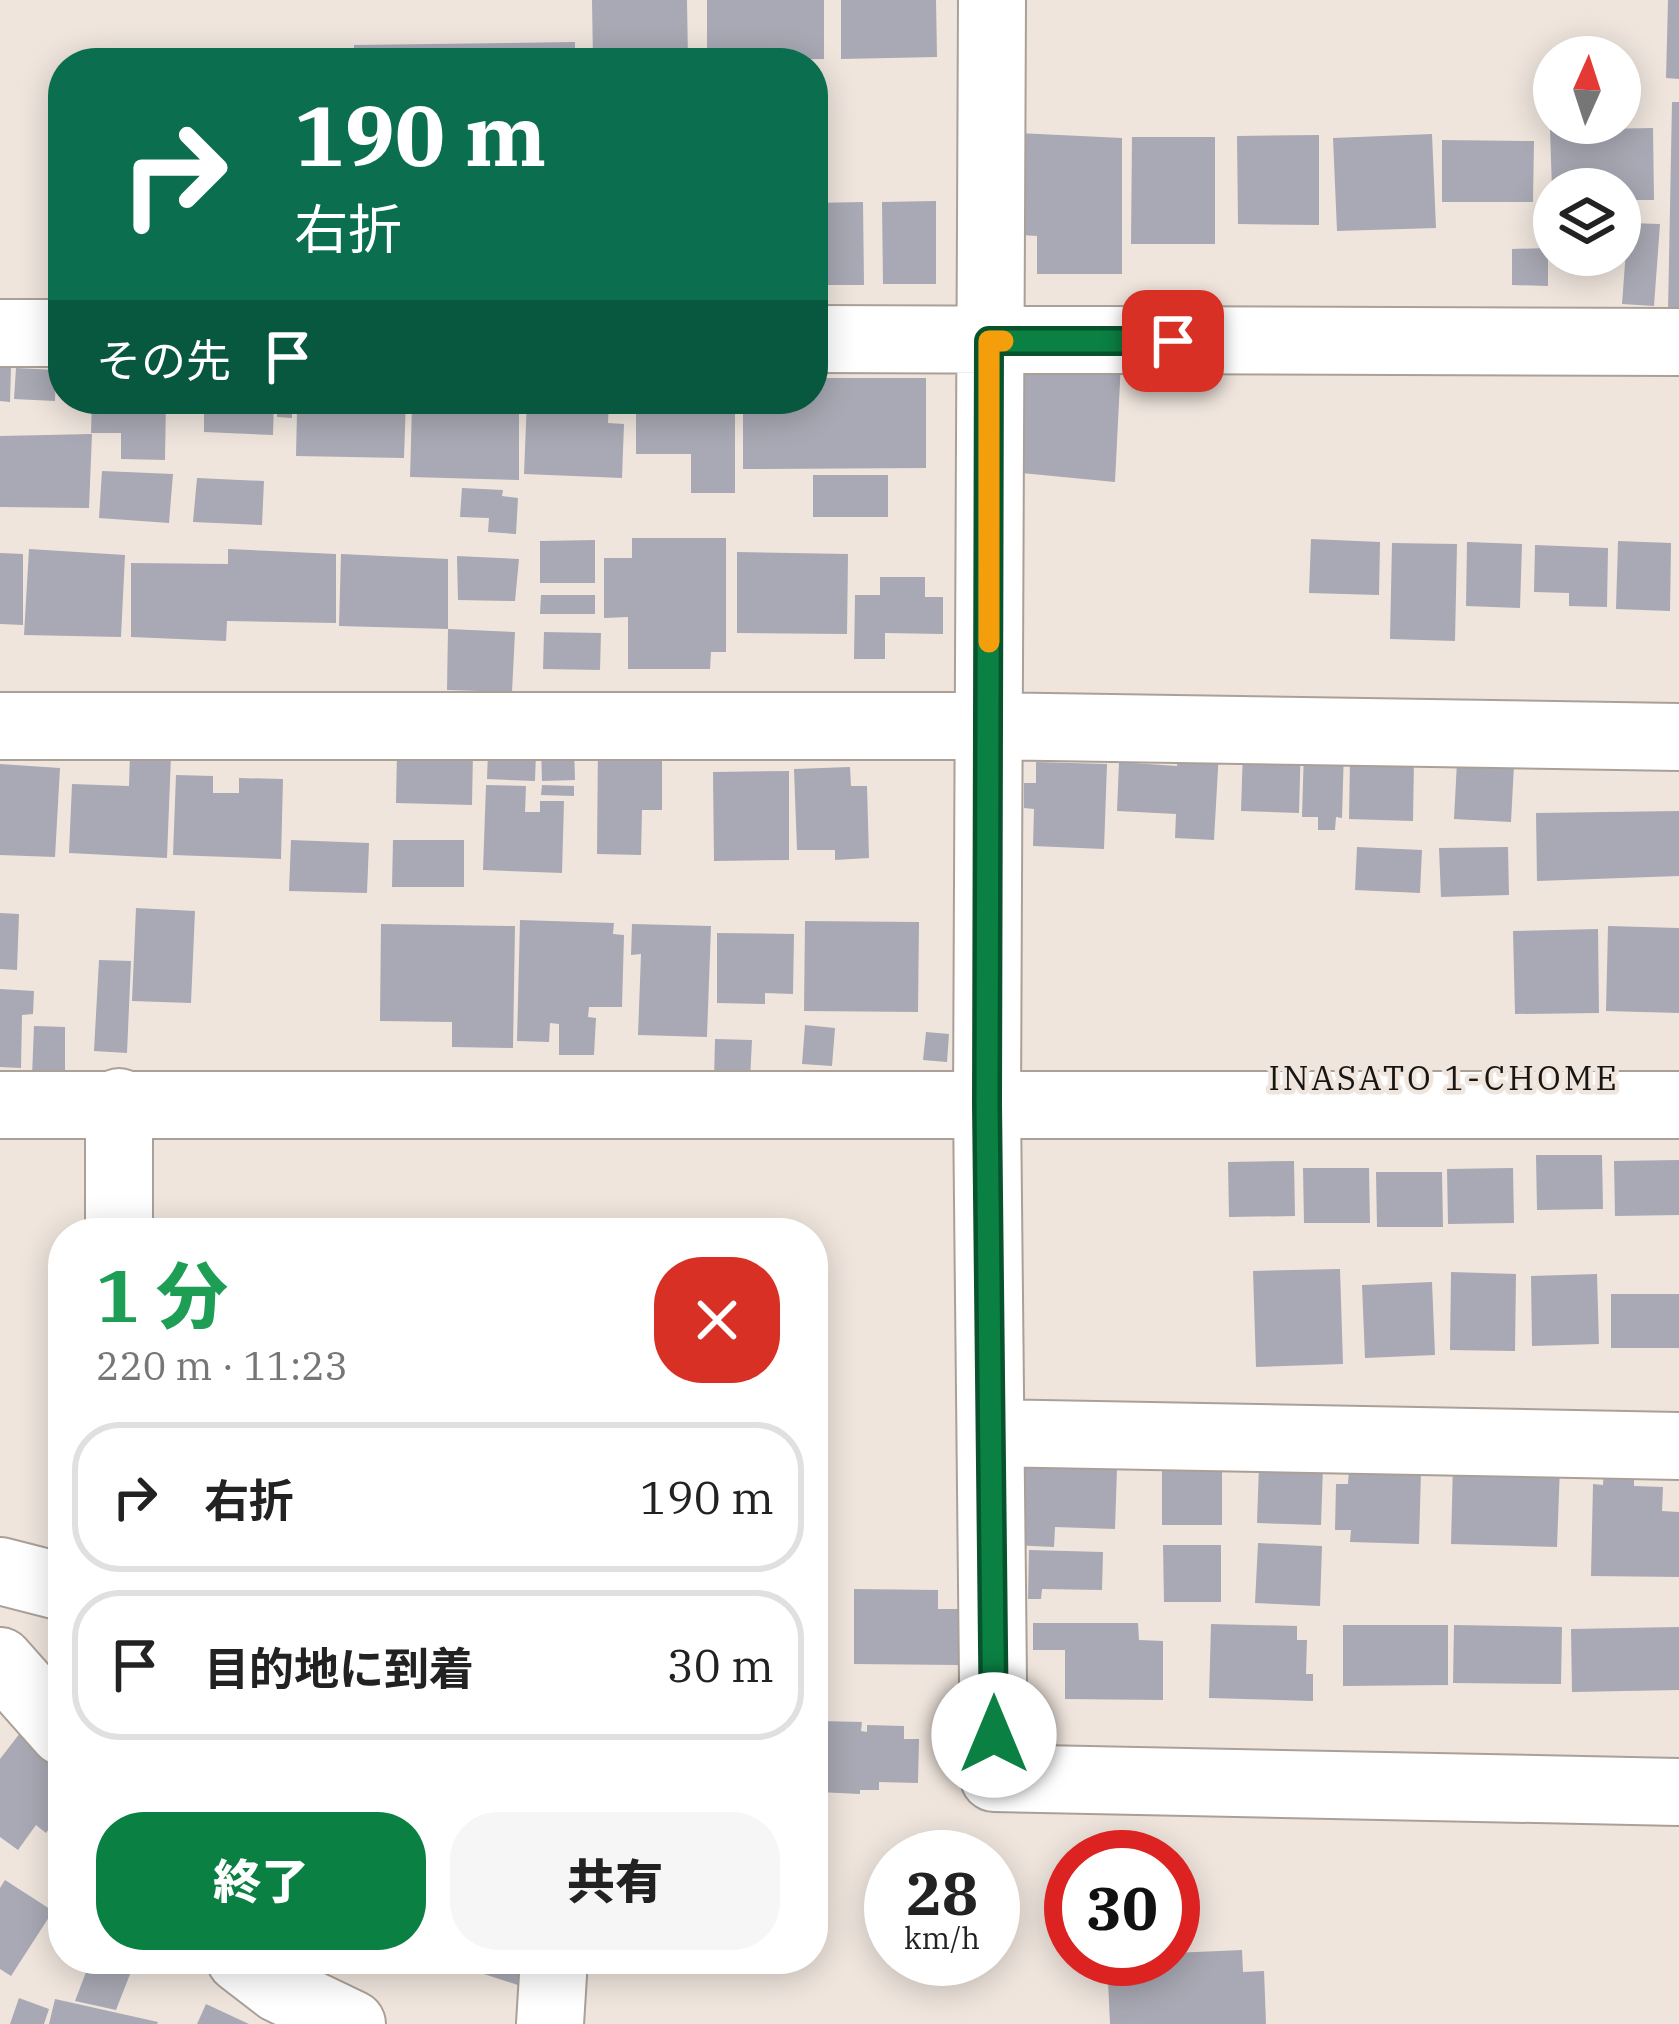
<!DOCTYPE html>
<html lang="ja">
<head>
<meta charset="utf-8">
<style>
  :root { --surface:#fff; --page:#f6f6f6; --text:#222; --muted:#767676; --line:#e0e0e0; --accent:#0b8043 }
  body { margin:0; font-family:"IBM Plex Serif","Noto Sans JP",serif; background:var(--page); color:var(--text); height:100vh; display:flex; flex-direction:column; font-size:45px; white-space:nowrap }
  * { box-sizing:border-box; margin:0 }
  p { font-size:39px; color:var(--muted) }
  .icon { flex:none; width:66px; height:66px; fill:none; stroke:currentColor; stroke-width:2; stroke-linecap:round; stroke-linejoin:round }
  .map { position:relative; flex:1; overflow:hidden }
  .sheet { position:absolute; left:48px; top:1218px; width:780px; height:756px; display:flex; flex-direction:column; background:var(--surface); border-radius:48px; box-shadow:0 6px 30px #0003 }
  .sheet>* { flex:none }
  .banner { position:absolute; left:48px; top:48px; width:780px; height:366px; border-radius:48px; box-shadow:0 6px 30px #0003; background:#0b6e4f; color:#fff; overflow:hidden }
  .needle { width:78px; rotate:3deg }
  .controls { position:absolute; left:1533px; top:36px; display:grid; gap:24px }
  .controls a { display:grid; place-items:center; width:108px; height:108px; border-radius:50%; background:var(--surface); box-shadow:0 6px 30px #0003; font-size:60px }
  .speed { position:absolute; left:864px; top:1830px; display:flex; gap:24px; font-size:60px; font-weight:700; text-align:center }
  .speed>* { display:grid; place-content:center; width:156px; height:156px; border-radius:50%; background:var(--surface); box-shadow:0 6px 30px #0003; line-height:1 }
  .speed small { font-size:30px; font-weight:400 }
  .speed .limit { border:18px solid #d22; background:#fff; color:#111 }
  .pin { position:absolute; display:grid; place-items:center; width:102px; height:102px; color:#fff; margin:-51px; border-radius:24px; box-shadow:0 6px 18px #0006 }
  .me { position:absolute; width:132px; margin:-66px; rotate:0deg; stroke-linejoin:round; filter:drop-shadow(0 0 9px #0008) }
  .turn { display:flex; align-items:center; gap:42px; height:252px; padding:0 48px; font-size:54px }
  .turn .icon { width:156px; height:156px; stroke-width:2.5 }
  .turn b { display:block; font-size:84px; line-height:102px }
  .then { display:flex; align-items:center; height:114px; padding:0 48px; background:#0003; gap:24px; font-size:45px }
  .round { display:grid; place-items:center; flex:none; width:126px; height:126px; border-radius:48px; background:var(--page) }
  .head { display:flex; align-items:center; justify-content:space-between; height:204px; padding:0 48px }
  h1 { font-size:72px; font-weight:800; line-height:90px; color:#1e9e55 }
  .action { display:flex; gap:24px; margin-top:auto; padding:24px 48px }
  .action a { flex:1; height:138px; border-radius:48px; background:var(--accent); color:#fff; font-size:48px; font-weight:800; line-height:138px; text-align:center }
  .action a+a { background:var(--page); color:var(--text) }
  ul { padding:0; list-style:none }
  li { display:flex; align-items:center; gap:36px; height:150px; margin:0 24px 18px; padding:0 24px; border:6px solid var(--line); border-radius:48px }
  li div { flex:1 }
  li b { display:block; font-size:45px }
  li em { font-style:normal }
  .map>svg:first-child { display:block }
</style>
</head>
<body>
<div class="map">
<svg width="1679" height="2024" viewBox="0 0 1679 2024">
  <rect width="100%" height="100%" fill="#efe5dd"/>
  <path fill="#a8a9b4" d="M592,0H687L688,61L593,62Z
    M707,0H824V59L707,61Z
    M841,0H936L937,57L841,59Z
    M1668,0H1679V79L1666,78Z
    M575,42V63H354V45Z
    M1672,102H1679V312H1668Z
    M1653,128L1654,200H1620V189H1552L1550,130Z
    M1018,133L1122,138V274H1037V236L1020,235Z
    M1432,134L1436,228L1337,231L1333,138Z
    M1319,135V225L1238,224L1237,136Z
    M1132,137H1215V244H1131Z
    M1442,140L1534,141L1533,202H1442Z
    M936,201V284H883L882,202Z
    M863,202L864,285H813V203Z
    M1628,223L1660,224L1654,306L1622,304Z
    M1548,248V286L1512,285V249Z
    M1121,362L1115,482L1011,472L1005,364Z
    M0,367H11L10,402L0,401Z
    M16,368L56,370L55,401L14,399Z
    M813,378H926V468L743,469V399H813Z
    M92,399H166L165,460L121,459V433H91Z
    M204,399H274L273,435L204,432Z
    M277,399H292V418L277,417Z
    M295,399H331V408L295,407Z
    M336,399H406L404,458L296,456L297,412L336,414Z
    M527,399H609L608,423L624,424L622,478L524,474Z
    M636,399H735V493H691V454H636Z
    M412,405L519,409V480L410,477Z
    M92,434L89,508L0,507V436Z
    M102,471L173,474L169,523L99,518Z
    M813,475H888V517H813Z
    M197,478L264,481L262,525L193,522Z
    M462,488L503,490L502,496L518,498L516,534L488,532L489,518L460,517Z
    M632,538H726V652H711L710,669H628V617L604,618V558H632Z
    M1311,539L1380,542L1379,595L1309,593Z
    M595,540V583H540V541Z
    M1618,541L1671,543L1670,611L1616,609Z
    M1467,542L1522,544L1520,608L1466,606Z
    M1392,543L1457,544L1455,641L1390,639Z
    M1535,545L1608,548L1607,607L1569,606V593L1534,592Z
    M29,549L125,555L121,637L24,635Z
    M228,549L336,554V623L227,621L226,641L131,637V563L228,564Z
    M737,552L848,554L847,634L737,633Z
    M0,553L23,554V625L0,624Z
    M341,554L448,559V629L339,626Z
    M457,556L519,559L515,601L458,600Z
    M880,577H925V597H943V634L885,633V659H854L855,595H880Z
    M541,595H595V614H540Z
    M448,629L515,632L512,692L447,690Z
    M544,632L601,633L600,670L543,669Z
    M1301,740L1299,813L1241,811L1243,749Z
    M598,741H662V810H642L641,855L597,854Z
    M574,747L575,780L542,781L541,748Z
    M1177,749L1219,751L1214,840L1175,838L1176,814L1117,811L1119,762L1177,766Z
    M1304,749L1344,750L1342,818L1336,817L1335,830H1318V817H1302Z
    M397,750L473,752L472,805L396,803Z
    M488,752L536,753L535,781L487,779Z
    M130,754L171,755L167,858L69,853L72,784L129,786Z
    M1350,759L1414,760L1413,821L1349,819Z
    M1036,762L1107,764L1104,849L1033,846L1034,809L1024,808V783H1036Z
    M1457,762L1514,765L1511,822L1454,819Z
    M0,764L60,768L55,857L0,855Z
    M850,767L851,786H867L869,858L835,860V850H797L794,769Z
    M789,771V860L714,861L713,772Z
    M176,775L213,776V793H239V778L283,779L281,859L173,855Z
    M486,785L526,786L525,812H540V801H564L562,873L483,870Z
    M542,785L574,786V796L541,795Z
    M1679,811V876L1537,881L1536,813Z
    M291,840L369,843L367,893L289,891Z
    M393,840H464V887H392Z
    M1357,847L1422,850L1420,893L1355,890Z
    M1508,847L1509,895L1441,897L1439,848Z
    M136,908L195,911L191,1003L132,1001Z
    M0,913L19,914L17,970L0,969Z
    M520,920L614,923L613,934L624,935L622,1007H589L588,1017L596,1018L594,1055H559V1024L550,1023L549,1042L517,1041Z
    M805,921L919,922L918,1012L804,1011Z
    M381,924L515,926L513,1048L452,1047V1022L380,1021Z
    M632,924L711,926L707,1037L638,1035L641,954L631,955Z
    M1608,926L1679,928V1013L1606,1011Z
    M1598,929L1599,1013L1515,1014L1513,931Z
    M717,933L794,934L793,994L765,993V1004L717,1003Z
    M99,960L131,961L127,1053L94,1051Z
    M0,989L34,991L33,1014L22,1015L21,1068L0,1067Z
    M805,1025L835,1028L832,1066L802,1064Z
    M34,1026L65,1027V1077L32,1076Z
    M926,1032L949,1034L947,1062L923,1060Z
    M715,1039L752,1040L750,1080L714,1079Z
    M1536,1155H1602L1603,1209L1537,1210Z
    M1679,1160V1215L1615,1216L1614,1161Z
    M1294,1161L1295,1216L1229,1217L1228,1162Z
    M1303,1168H1369L1370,1223H1304Z
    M1513,1168L1514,1223L1448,1224L1447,1169Z
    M1376,1172H1442L1443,1227H1377Z
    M1340,1269L1343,1364L1256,1367L1253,1271Z
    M1451,1272L1516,1274L1515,1351L1450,1350Z
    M1597,1274L1599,1344L1532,1346L1531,1276Z
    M1432,1282L1435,1355L1365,1358L1362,1285Z
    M1611,1294H1679V1348H1611Z
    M1162,1463L1222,1464V1525H1162Z
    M1453,1463L1560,1466L1557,1547L1451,1544Z
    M1012,1465L1117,1468L1115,1529L1055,1527L1054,1547L1010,1545Z
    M1259,1465L1323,1467L1321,1525L1257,1523Z
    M1604,1468H1634V1486L1663,1487L1662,1511L1679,1512V1577L1591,1576L1593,1484L1603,1485Z
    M1349,1470L1421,1472L1419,1544L1350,1542L1351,1530H1335L1336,1484H1348Z
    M1258,1543L1322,1546L1320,1606L1255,1603Z
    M1163,1545H1221V1602H1164Z
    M1029,1550L1103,1552L1102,1590L1042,1589L1041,1599H1028Z
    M854,1589L938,1590V1609H960V1665L854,1664Z
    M1033,1623H1138L1139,1640L1163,1641V1700L1065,1699V1650H1033Z
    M1211,1624L1297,1626V1640H1307L1306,1674H1313V1701L1209,1698Z
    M1343,1625H1448V1685L1343,1686Z
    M1454,1625L1562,1627L1561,1684L1453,1683Z
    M1679,1627V1690L1572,1692L1571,1629Z
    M820,1721L862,1722L861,1731L867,1732V1725L904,1726V1739H919L918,1783L879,1782V1790H860V1794L818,1792Z
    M20,1733L63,1765L48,1788L63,1799V1810L46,1833L36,1825L18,1850L0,1837V1759Z
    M5,1880L53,1911L11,1976L0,1969V1888Z
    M1242,1950L1243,1972L1264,1971L1266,2024H1110L1107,1959H1173V1953Z
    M91,1959H136L116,2010L75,2001Z
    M441,1959H529L524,1987L441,1960Z
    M19,1998L49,2009L44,2024H10Z
    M55,1999L158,2022L157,2024H49Z
    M206,2004L249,2024H197Z"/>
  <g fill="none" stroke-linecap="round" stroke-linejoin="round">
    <g stroke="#aaa098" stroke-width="70">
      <path id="minor" d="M992,0L987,1104L994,1778L1679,1792
        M0,333H63
        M813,339L1679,342
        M0,726H989L1679,737
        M119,1102V1233
        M0,1105H1679
        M993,1433L1679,1446
        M0,1571L63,1587
        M0,1661L63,1732
        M240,1959L279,1989L352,2024
        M550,2024L554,1959"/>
    </g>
    <use href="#minor" stroke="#fff" stroke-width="66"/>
  </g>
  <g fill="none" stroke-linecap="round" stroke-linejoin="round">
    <g stroke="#07532c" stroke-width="30">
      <path id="route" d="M994,1735L987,1104L989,341H1173"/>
    </g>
    <use href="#route" stroke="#0b8043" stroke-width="21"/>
    <path stroke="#f59e0b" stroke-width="21" d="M989,642V341H1003"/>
  </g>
  <g text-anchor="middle" stroke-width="9" stroke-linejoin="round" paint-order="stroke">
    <g font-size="33" letter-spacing="3" fill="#171411" stroke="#efe5dd">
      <text x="1444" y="1090">INASATO 1-CHOME</text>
    </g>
  </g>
</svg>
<div class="controls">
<a><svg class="needle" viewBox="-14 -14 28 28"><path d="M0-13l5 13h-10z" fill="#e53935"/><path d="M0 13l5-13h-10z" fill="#767676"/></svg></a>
<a><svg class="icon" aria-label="layers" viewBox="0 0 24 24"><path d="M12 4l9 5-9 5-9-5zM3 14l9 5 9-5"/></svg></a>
</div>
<div class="speed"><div>28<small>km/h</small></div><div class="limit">30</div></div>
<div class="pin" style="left:1173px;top:341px;background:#d93025"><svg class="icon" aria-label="arrive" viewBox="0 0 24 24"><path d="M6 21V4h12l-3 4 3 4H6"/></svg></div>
<svg class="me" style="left:994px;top:1735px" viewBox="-20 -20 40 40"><circle r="19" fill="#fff"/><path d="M0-13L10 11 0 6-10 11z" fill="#0b8043"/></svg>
<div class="banner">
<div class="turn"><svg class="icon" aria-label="right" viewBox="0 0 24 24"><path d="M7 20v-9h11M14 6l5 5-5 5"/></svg><div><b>190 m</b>右折</div></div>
<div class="then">その先<svg class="icon" aria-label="arrive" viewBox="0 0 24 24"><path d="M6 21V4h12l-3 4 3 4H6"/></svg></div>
</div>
<section class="sheet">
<div class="head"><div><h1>1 分</h1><p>220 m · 11:23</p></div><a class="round" style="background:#d93025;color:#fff"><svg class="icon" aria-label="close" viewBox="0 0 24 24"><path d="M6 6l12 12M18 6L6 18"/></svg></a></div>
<ul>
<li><svg class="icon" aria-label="right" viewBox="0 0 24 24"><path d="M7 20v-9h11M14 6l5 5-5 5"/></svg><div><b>右折</b></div><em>190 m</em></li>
<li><svg class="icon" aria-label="arrive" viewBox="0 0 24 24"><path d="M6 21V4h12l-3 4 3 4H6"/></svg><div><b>目的地に到着</b></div><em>30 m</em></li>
</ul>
<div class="action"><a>終了</a><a>共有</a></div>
</section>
</div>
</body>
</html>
